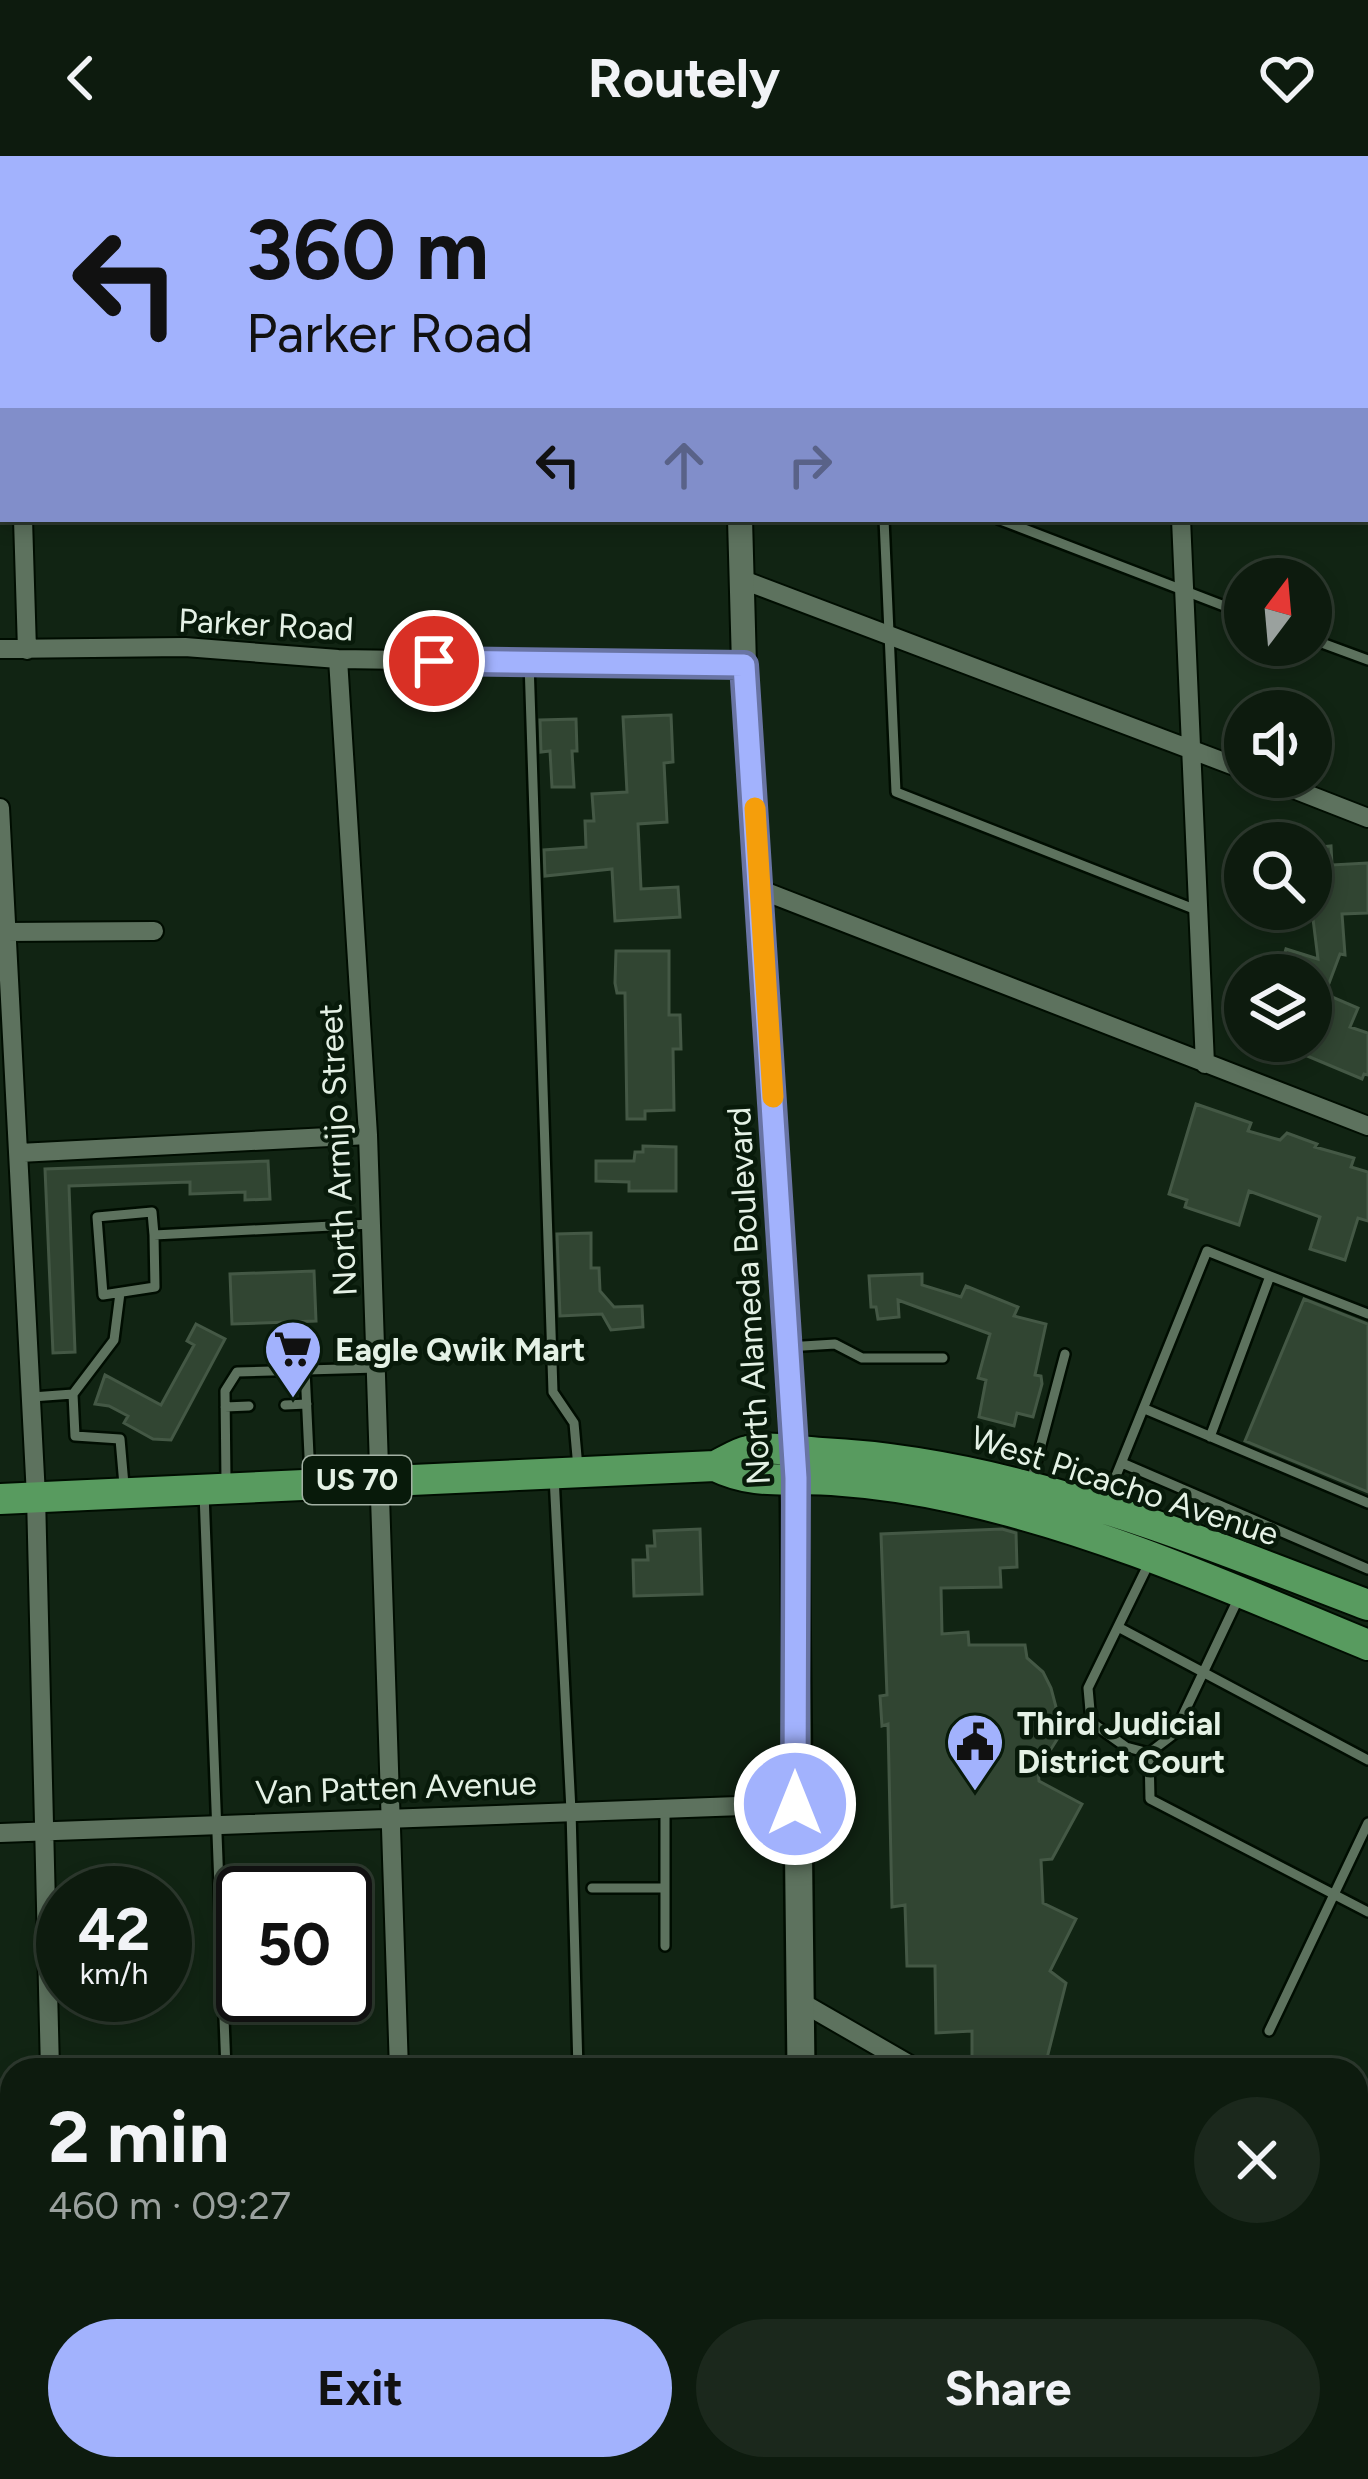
<!DOCTYPE html>
<html lang="en">
<head>
<meta charset="utf-8">
<style>
  :root { --surface:#0d1b0e; --page:#1b281c; --text:#f1f3f6; --muted:#9aa19e; --line:#2d392e; --accent:#a2b2fd }
  body { margin:0; font-family:Figtree,sans-serif; background:var(--page); color:var(--text); height:100vh; display:flex; flex-direction:column; font-size:45px; white-space:nowrap }
  * { box-sizing:border-box; margin:0 }
  p { font-size:39px; color:var(--muted) }
  .icon { flex:none; width:66px; height:66px; fill:none; stroke:currentColor; stroke-width:2; stroke-linecap:round; stroke-linejoin:round }
  .map { position:relative; flex:1; overflow:hidden }
  .drawer { position:absolute; left:0px; top:1902px; width:1368px; height:423px; display:flex; flex-direction:column; background:var(--surface); border-radius:36px 36px 0 0; box-shadow:0 6px 18px #0003,0 0 0 3px var(--line) }
  .drawer>* { flex:none }
  .guide { position:absolute; left:0px; top:0px; width:1368px; height:366px; box-shadow:0 6px 18px #0003,0 0 0 3px var(--line); background:#a2b2fd; color:#111; overflow:hidden }
  .needle { width:78px; rotate:16deg }
  .controls { position:absolute; left:1224px; top:402px; display:grid; gap:24px }
  .controls a { display:grid; place-items:center; width:108px; height:108px; border-radius:50%; background:var(--surface); box-shadow:0 6px 18px #0003,0 0 0 3px var(--line); font-size:60px }
  .speed { position:absolute; left:36px; top:1710px; display:flex; gap:24px; font-size:60px; font-weight:700; text-align:center }
  .speed>* { display:grid; place-content:center; width:156px; height:156px; border-radius:50%; background:var(--surface); box-shadow:0 6px 18px #0003,0 0 0 3px var(--line); line-height:1 }
  .speed small { font-size:30px; font-weight:400 }
  .speed .limit { border:6px solid #111; border-radius:18px; background:#fff; color:#111 }
  .pin { position:absolute; display:grid; place-items:center; width:102px; height:102px; color:#fff; margin:-51px; border:6px solid #fff; border-radius:50%; box-shadow:0 3px 12px #0007 }
  .me { position:absolute; width:132px; margin:-66px; rotate:0deg; stroke-linejoin:round; filter:drop-shadow(0 0 9px #0008) }
  .turn { display:flex; align-items:center; gap:42px; height:252px; padding:0 48px; font-size:54px }
  .turn .icon { width:156px; height:156px; stroke-width:2.5 }
  .turn b { display:block; font-size:84px; line-height:102px }
  .lanes { display:flex; align-items:center; height:114px; padding:0 48px; background:#0003; justify-content:center; gap:60px; direction:ltr }
  .lanes .off { opacity:.35 }
  .round { display:grid; place-items:center; flex:none; width:126px; height:126px; border-radius:63px; background:var(--page) }
  .overview { display:flex; align-items:center; justify-content:space-between; height:204px; padding:0 48px }
  h1 { font-size:72px; font-weight:700; line-height:90px }
  .primary-button { display:flex; gap:24px; margin-top:auto; padding:24px 48px }
  .primary-button a { flex:1; height:138px; border-radius:72px; background:var(--accent); color:#111; font-size:48px; font-weight:700; line-height:138px; text-align:center }
  .primary-button a+a { background:var(--page); color:var(--text) }
  header { display:flex; justify-content:space-between; align-items:center; height:156px; padding:0 48px; background:var(--surface); font-size:54px; font-weight:700 }
  .map>svg:first-child { display:block }
</style>
</head>
<body>
<header><svg class="icon" aria-label="back" viewBox="0 0 24 24"><path d="M15 5l-7 7 7 7"/></svg>Routely<svg class="icon" aria-label="heart" viewBox="0 0 24 24"><path d="M12 20l-8-8c-3-5 5-10 8-4 3-6 11-1 8 4z"/></svg></header>
<div class="map">
<svg width="1368" height="2323" viewBox="0 0 1368 2323">
  <rect width="100%" height="100%" fill="#112413"/>
  <path fill="#314532" stroke="#445845" stroke-width="3" d="M671,559L673,606L664,607L667,666L638,668L641,733L678,731L680,761L615,765L612,713L545,720L544,694L586,691L585,665H594L592,638L627,636L623,561Z
    M576,563L577,595H572L574,631H552L550,595L541,596L540,564Z
    M1331,690L1332,709L1368,707V757L1342,758L1345,799L1340,798L1325,838L1358,852L1350,871L1368,877V919L1364,918L1362,923L1274,886L1311,885L1313,823L1311,819L1280,813L1286,793L1318,803L1311,747V692Z
    M616,795H669V859H680L681,893H673L674,954L645,955V963H627L625,837H617L615,827Z
    M1196,948L1251,967L1248,975L1280,984L1287,977L1317,988L1315,991L1354,1002L1351,1011L1368,1016V1065L1358,1062L1345,1104L1310,1093L1320,1061L1249,1035L1239,1069L1185,1051L1187,1044L1169,1038Z
    M643,990L676,991V1035H629V1026L596,1025V1005H634L635,996H643Z
    M268,1005L270,1043L245,1044V1036L190,1038V1026L69,1030L75,1196L53,1197L45,1013Z
    M591,1077V1112H599L600,1135L614,1151L642,1150L643,1171L611,1174L602,1158L560,1160L557,1078Z
    M314,1115L316,1165L232,1168L230,1118Z
    M922,1118V1129L961,1141L966,1130L1018,1151L1014,1160L1046,1168L1035,1219L1041,1220L1042,1228L1033,1261L1017,1257L1014,1270L979,1261L986,1224L978,1222L990,1178L898,1144L899,1161L878,1163L876,1151H871L869,1120Z
    M1304,1143L1368,1168V1336L1245,1285Z
    M196,1168L225,1183L171,1284L153,1283L124,1267L128,1260L109,1250L95,1248L105,1219L161,1249L194,1189L187,1185Z
    M700,1373L702,1438L634,1440L633,1404H648L647,1390H655L654,1375Z
    M1002,1373L1016,1377L1017,1411L1000,1412L1001,1431L941,1432L942,1478L968,1476L969,1489H1025L1027,1502L1043,1516L1051,1532L1056,1551L1048,1576L1058,1582L1051,1593L1037,1603L1039,1625L1082,1648L1052,1703L1041,1704L1043,1747L1076,1763L1050,1815L1066,1827L1047,1902L972,1906V1875L936,1877L935,1810H907L905,1749L892,1751L888,1568L882,1570L880,1540L887,1539L881,1378Z"/>
  <g fill="none" stroke-linecap="round" stroke-linejoin="round">
    <g stroke="#000d01" stroke-width="14">
      <path id="service" d="M884,363L896,636L1199,755
        M998,363L1245,458
        M1311,483L1368,504
        M529,506L553,1236L574,1267L578,1312
        M154,1079L155,1131L103,1139L97,1061L152,1056L154,1079L371,1068
        M1270,1120L1368,1158
        M787,1191L835,1188L862,1202H943
        M305,1214L310,1321
        M73,1238L75,1280L120,1283L124,1329
        M32,1241L73,1238L114,1184L120,1137
        M285,1249L307,1248
        M225,1251L249,1250
        M1145,1253L1368,1347
        M1122,1307L1368,1413
        M554,1320L571,1655L578,1914
        M226,1325L225,1235L237,1216L377,1212
        M1031,1326L1065,1198
        M204,1337L226,1914
        M1105,1347L1207,1095L1270,1120L1210,1281
        M1150,1405L1088,1532L1091,1566L1126,1591L1149,1597L1174,1578L1240,1439
        M1118,1471L1368,1604
        M1149,1597L1150,1643L1368,1756
        M592,1732H665
        M665,1790V1652
        M1269,1875L1368,1667
        M600,2313L609,2323
        M1298,2313L1315,2323"/>
    </g>
    <g stroke="#000d01" stroke-width="22">
      <path id="minor" d="M9,0V3
        M318,0V3
        M906,0L914,3
        M1022,0V3
        M1365,180L1368,181
        M1365,348L1368,349
        M23,363L27,494
        M1181,363L1205,908
        M743,424L1245,614
        M0,493L185,491L338,503L744,509
        M338,503L368,979L399,1914
        M1263,621L1368,662
        M0,652L36,1340L50,1914
        M761,734L1368,970
        M5,776L154,775
        M19,997L368,979
        M0,1677L795,1648
        M801,1846L919,1914
        M0,2027L12,2026
        M1356,2166L1368,2173
        M31,2313L32,2323
        M380,2313L381,2323
        M977,2313L995,2323
        M661,2323L742,2313"/>
    </g>
    <g stroke="#000d01" stroke-width="28">
      <path id="tertiary" d="M721,0L722,3
        M740,363L744,509L793,1294"/>
    </g>
    <g stroke="#000d01" stroke-width="32">
      <path id="secondary" d="M794,1306L801,1914
        M798,2323V2313"/>
    </g>
    <g stroke="#000d01" stroke-width="34">
      <path id="primary" d="M715,1310C756,1330 788,1321 832,1324C875,1327 917,1333 960,1343C1102,1374 1234,1434 1368,1489
        M0,1343L715,1310C725,1306 737,1297 748,1295C771,1289 799,1296 822,1297C1012,1306 1192,1382 1368,1449"/>
    </g>
    <use href="#service" stroke="#5d725e" stroke-width="9"/>
    <use href="#minor" stroke="#5d725e" stroke-width="18"/>
    <use href="#tertiary" stroke="#5d725e" stroke-width="24"/>
    <use href="#secondary" stroke="#5d725e" stroke-width="27"/>
    <use href="#primary" stroke="#589b5f" stroke-width="30"/>
  </g>
  <g fill="none" stroke-linecap="round" stroke-linejoin="round">
    <g stroke="#6974a4" stroke-width="30">
      <path id="route" d="M434,505L744,509L796,1322L795,1648"/>
    </g>
    <use href="#route" stroke="#a2b2fd" stroke-width="21"/>
    <path stroke="#f59e0b" stroke-width="21" d="M755,652L773,941"/>
  </g>
  <defs>
    <g id="supermarket-pin" transform="scale(3)"><path d="M0 17L-7.5 6A9.5 9.5 0 1 1 7.5 6Z" fill="#a2b2fd" stroke="#081a0a"/><path d="M-6-5.5h2.5l.6 2H6L4.5 2H-2.5L-4.4-4H-6ZM-1.5 3.2a1.3 1.3 0 1 0 .1 0ZM3 3.2a1.3 1.3 0 1 0 .1 0Z" fill="#111"/></g>
    <g id="civic-pin" transform="scale(3)"><path d="M0 17L-7.5 6A9.5 9.5 0 1 1 7.5 6Z" fill="#a2b2fd" stroke="#081a0a"/><path d="M-.6-6.5H3V-4.5H.6V-3L4-1V1h2V6H-6V1h2V-1L-.6-3ZM-1.2 2.5V6h2.4V2.5Z" fill="#111"/></g>
  </defs>
  <g fill-rule="evenodd">
    <use href="#supermarket-pin" x="293" y="1193"/>
    <use href="#civic-pin" x="975" y="1586"/>
  </g>
  <g text-anchor="middle" stroke-width="9" stroke-linejoin="round" paint-order="stroke">
    <rect fill="#081a0a" stroke="#a2b0a3" stroke-width="3" x="303" y="1300" width="108" height="48" rx="9"/>
    <g font-size="30" font-weight="bold" fill="#e4f1e5">
      <text x="357" y="1334">US 70</text>
    </g>
    <g font-size="33" fill="#e4f1e5" stroke="#081a0a">
      <text transform="translate(266 468) rotate(3)" y="12">Parker Road</text>
      <text transform="translate(337 994) rotate(-93)" y="12">North Armijo Street</text>
      <text transform="translate(748 1140) rotate(-93)" y="12">North Alameda Boulevard</text>
      <text transform="translate(1125 1329) rotate(18)" y="12">West Picacho Avenue</text>
      <text transform="translate(396 1631) rotate(-2)" y="12">Van Patten Avenue</text>
    </g>
    <g font-size="33" font-weight="bold" fill="#e4f1e5" stroke="#081a0a" text-anchor="start">
      <text x="335" y="1205">Eagle Qwik Mart</text>
      <text x="1017" y="1579">Third Judicial<tspan x="1017" dy="38">District Court</tspan></text>
    </g>
  </g>
</svg>
<div class="controls">
<a><svg class="needle" viewBox="-14 -14 28 28"><path d="M0-13l5 13h-10z" fill="#e53935"/><path d="M0 13l5-13h-10z" fill="#9aa19e"/></svg></a>
<a><svg class="icon" aria-label="sound" viewBox="0 0 24 24"><path d="M4 9h4l5-4v14l-5-4H4zM17 9q2 3 0 6"/></svg></a>
<a><svg class="icon" aria-label="search" viewBox="0 0 24 24"><circle cx="10" cy="10" r="6"/><path d="M15 15l6 6"/></svg></a>
<a><svg class="icon" aria-label="layers" viewBox="0 0 24 24"><path d="M12 4l9 5-9 5-9-5zM3 14l9 5 9-5"/></svg></a>
</div>
<div class="speed"><div>42<small>km/h</small></div><div class="limit">50</div></div>
<div class="pin" style="left:434px;top:505px;background:#d93025"><svg class="icon" aria-label="arrive" viewBox="0 0 24 24"><path d="M6 21V4h12l-3 4 3 4H6"/></svg></div>
<svg class="me" style="left:795px;top:1648px" viewBox="-20 -20 40 40"><circle r="17" fill="#a2b2fd" stroke="#fff" stroke-width="3"/><path d="M0-11L8 9 0 5-8 9z" fill="#fff"/></svg>
<div class="guide">
<div class="turn"><svg class="icon" aria-label="left" viewBox="0 0 24 24"><path d="M17 20v-9H6M10 6l-5 5 5 5"/></svg><div><b>360 m</b>Parker Road</div></div>
<div class="lanes"><svg class="icon" aria-label="left" viewBox="0 0 24 24"><path d="M17 20v-9H6M10 6l-5 5 5 5"/></svg><svg class="icon off" aria-label="ahead" viewBox="0 0 24 24"><path d="M12 20V5M6 11l6-6 6 6"/></svg><svg class="icon off" aria-label="right" viewBox="0 0 24 24"><path d="M7 20v-9h11M14 6l5 5-5 5"/></svg></div>
</div>
<section class="drawer">
<div class="overview"><div><h1>2 min</h1><p>460 m · 09:27</p></div><a class="round"><svg class="icon" aria-label="close" viewBox="0 0 24 24"><path d="M6 6l12 12M18 6L6 18"/></svg></a></div>
<div class="primary-button"><a>Exit</a><a>Share</a></div>
</section>
</div>
</body>
</html>
